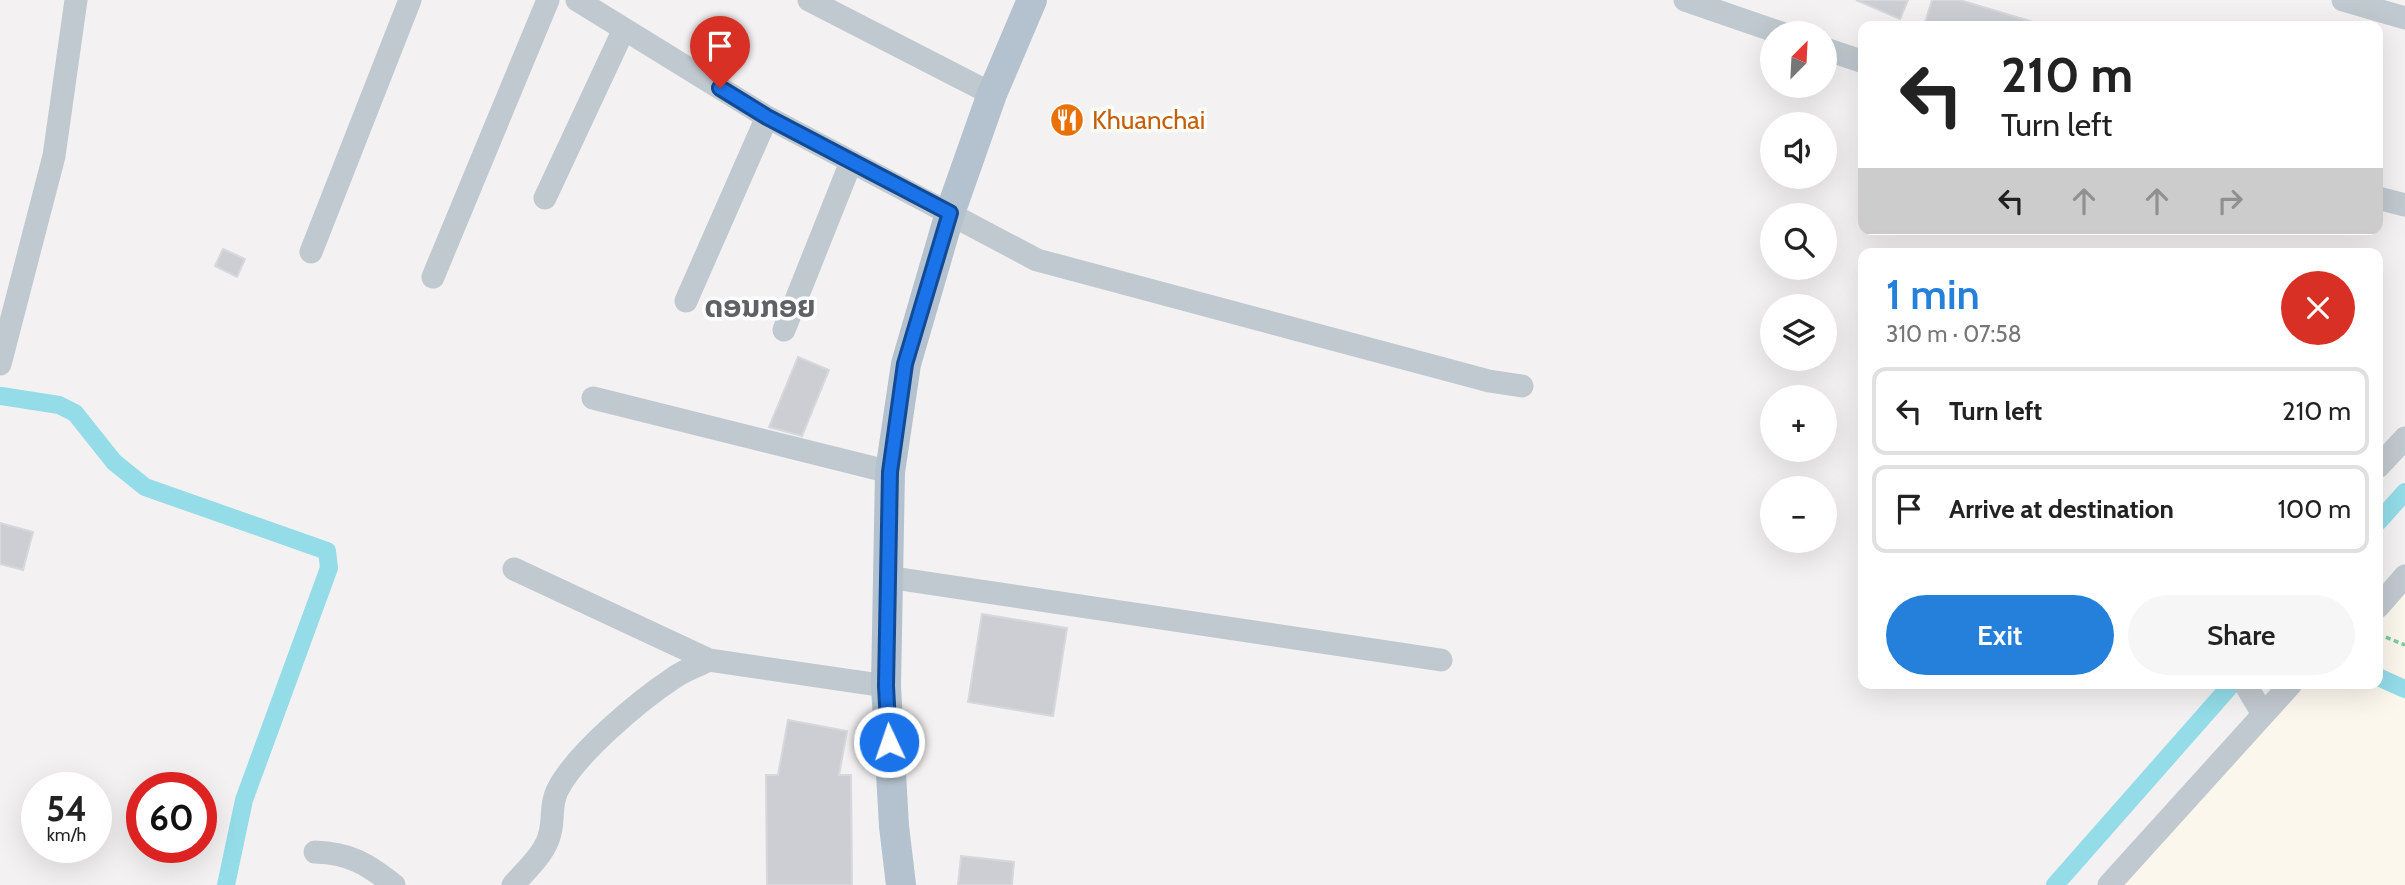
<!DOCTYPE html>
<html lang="en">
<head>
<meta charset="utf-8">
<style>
  :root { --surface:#fff; --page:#f6f6f6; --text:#222; --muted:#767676; --line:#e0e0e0; --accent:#2480db }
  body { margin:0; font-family:Cabin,"Noto Sans Lao",sans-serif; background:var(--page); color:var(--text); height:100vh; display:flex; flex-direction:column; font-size:26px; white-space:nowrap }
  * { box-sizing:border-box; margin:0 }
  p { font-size:23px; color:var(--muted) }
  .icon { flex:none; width:38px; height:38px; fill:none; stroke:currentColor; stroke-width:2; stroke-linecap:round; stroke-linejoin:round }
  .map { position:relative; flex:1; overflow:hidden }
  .sheet { position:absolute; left:1858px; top:248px; width:525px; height:441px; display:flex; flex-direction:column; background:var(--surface); border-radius:14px; box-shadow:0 7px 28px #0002 }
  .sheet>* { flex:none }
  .banner { position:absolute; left:1858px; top:21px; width:525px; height:214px; border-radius:14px; box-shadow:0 7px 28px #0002; background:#fff; color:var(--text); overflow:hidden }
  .needle { width:46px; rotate:24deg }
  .buttons { position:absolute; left:1760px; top:21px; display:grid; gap:14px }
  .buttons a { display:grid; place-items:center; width:77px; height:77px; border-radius:50%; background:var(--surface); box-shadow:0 7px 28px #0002; font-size:35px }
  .speed { position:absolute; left:21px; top:772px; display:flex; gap:14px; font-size:35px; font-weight:700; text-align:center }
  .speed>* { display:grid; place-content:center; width:91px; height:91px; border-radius:50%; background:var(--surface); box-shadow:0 7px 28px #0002; line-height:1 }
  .speed small { font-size:18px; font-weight:400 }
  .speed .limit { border:10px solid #d22; background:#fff; color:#111 }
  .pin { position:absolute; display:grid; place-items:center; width:60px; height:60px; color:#fff; margin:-72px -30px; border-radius:50% 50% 50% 0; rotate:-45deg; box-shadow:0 0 7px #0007 }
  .pin .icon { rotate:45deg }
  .me { position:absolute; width:77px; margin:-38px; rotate:357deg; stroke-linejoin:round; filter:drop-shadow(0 0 5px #0008) }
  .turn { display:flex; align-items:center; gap:24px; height:147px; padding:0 28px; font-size:32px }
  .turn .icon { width:91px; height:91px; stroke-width:2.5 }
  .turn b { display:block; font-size:49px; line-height:60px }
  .lanes { display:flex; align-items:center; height:66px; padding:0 28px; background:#0003; justify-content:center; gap:35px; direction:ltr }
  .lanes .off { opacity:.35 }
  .round { display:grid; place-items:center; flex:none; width:74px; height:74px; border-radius:37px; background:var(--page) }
  .summary { display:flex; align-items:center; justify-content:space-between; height:119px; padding:0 28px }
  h1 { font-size:42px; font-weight:600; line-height:52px; color:var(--accent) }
  .primary-button { display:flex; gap:14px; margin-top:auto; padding:14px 28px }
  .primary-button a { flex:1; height:80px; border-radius:42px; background:var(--accent); color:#fff; font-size:28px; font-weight:600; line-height:80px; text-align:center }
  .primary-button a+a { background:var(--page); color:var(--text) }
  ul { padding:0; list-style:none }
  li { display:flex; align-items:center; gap:21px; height:88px; margin:0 14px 10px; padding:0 14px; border:4px solid var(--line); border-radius:14px }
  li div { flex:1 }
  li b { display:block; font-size:26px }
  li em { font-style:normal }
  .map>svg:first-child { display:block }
</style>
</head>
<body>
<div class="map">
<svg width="2405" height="885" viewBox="0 0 2405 885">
  <rect width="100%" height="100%" fill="#f3f1f2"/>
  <path fill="#fcf7ed" d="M2405,576V885H2113L2291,684H2378V607Z"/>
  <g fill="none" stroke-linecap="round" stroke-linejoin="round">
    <path stroke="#93dce8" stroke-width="18" d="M1,396L59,405L75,413L114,462L145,487L327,551L329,568L244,800L226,885
      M2378,522L2405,492
      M2378,677L2405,689
      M2055,885L2232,684"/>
  </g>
  <path fill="#ccced3" stroke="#d6d8dc" stroke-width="2" d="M1856,0H1908L1900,19Z
    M1932,0H1960L2036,23L2035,26H1924Z
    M223,249L245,259L237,277L215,266Z
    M798,357L829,370L802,436L769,427Z
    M0,523L33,532L23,570L0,564Z
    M982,614L1067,628L1053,716L968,702Z
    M788,720L847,731L839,775H851L852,885H767L766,775H778Z
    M961,856L1014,862L1012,885H958Z"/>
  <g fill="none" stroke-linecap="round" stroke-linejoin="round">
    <path stroke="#7dca9f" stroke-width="3.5" stroke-dasharray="5 3.5" stroke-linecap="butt" d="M2378,634L2405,645"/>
    <path stroke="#c0c9cf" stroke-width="23" d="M577,0L767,117L1037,260L1489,381L1522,386
      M809,0L992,94
      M1685,0L1781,33
      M2343,0L2405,18
      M1825,49L1864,62
      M545,198L624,29
      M2378,198L2405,205
      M311,252L410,0
      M433,277L548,0
      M686,301L767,117
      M784,330L851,162
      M0,364L54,156L76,0
      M593,398L890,472
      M2378,467L2405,438
      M514,569L709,660L886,686
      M887,577L1441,660
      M2378,607L2405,576
      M2245,684L2263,714
      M315,852C350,853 367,864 394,885
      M513,885C526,870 546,853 550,833C554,819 550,806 557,791C575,754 640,700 675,677C685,670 698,666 709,660
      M2109,885L2291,684"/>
    <path stroke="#b3c2ce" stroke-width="30" d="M901,885L894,826L886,686L890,472L906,364L950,213L992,94L1032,0"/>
  </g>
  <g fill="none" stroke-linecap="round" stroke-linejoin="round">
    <g stroke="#114b97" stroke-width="18">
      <path id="route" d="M720,88L767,117L950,213L905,364L890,472L886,686L889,742"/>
    </g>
    <use href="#route" stroke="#1a73e8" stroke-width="12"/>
  </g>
  <defs>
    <g id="restaurant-disc" transform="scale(1.75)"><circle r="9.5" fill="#e8710a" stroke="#fff"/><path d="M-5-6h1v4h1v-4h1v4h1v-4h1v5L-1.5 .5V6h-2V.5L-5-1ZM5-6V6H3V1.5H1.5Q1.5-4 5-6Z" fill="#fff"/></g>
  </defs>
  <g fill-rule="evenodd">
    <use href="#restaurant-disc" x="1067" y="120"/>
  </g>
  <g text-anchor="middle" stroke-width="7" stroke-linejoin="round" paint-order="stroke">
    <g font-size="26" fill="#c56008" stroke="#fff" text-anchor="start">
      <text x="1092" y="129">Khuanchai</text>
    </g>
    <g font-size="30" font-weight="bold" fill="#5e6266" stroke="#fff">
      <text x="760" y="317">ດອນກອຍ</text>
    </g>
  </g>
</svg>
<div class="buttons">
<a><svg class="needle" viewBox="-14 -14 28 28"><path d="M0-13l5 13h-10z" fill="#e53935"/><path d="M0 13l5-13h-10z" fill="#767676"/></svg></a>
<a><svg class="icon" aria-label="sound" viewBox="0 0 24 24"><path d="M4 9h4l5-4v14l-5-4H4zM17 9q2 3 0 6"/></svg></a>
<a><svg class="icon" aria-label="search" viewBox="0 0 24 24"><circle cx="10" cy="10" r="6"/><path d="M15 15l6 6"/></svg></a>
<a><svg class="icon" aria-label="layers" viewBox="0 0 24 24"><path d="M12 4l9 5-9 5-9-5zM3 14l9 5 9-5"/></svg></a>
<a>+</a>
<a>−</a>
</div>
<div class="speed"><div>54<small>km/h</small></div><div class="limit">60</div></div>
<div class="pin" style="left:720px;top:88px;background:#d93025"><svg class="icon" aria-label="arrive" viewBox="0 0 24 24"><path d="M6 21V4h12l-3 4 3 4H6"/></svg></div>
<svg class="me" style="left:889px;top:742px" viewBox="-20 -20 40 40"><circle r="17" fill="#1a73e8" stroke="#fff" stroke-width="3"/><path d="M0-11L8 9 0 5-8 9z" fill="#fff"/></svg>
<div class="banner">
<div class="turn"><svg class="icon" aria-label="left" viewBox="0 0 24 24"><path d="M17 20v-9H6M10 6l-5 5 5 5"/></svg><div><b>210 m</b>Turn left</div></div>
<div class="lanes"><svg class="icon" aria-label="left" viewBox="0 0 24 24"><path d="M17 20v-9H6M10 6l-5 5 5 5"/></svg><svg class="icon off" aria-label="ahead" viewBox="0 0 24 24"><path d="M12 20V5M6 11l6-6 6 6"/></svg><svg class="icon off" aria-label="ahead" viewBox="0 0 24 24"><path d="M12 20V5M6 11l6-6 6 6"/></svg><svg class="icon off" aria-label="right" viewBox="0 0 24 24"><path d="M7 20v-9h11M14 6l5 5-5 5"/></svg></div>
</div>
<section class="sheet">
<div class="summary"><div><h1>1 min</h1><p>310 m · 07:58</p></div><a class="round" style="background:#d93025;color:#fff"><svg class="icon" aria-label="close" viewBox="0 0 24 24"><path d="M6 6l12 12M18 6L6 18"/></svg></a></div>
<ul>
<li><svg class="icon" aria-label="left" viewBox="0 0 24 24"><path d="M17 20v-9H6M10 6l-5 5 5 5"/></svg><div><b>Turn left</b></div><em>210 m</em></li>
<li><svg class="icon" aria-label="arrive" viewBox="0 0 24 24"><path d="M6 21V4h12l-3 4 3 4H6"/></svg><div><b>Arrive at destination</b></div><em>100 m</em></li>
</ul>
<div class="primary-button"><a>Exit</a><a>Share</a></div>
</section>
</div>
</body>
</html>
